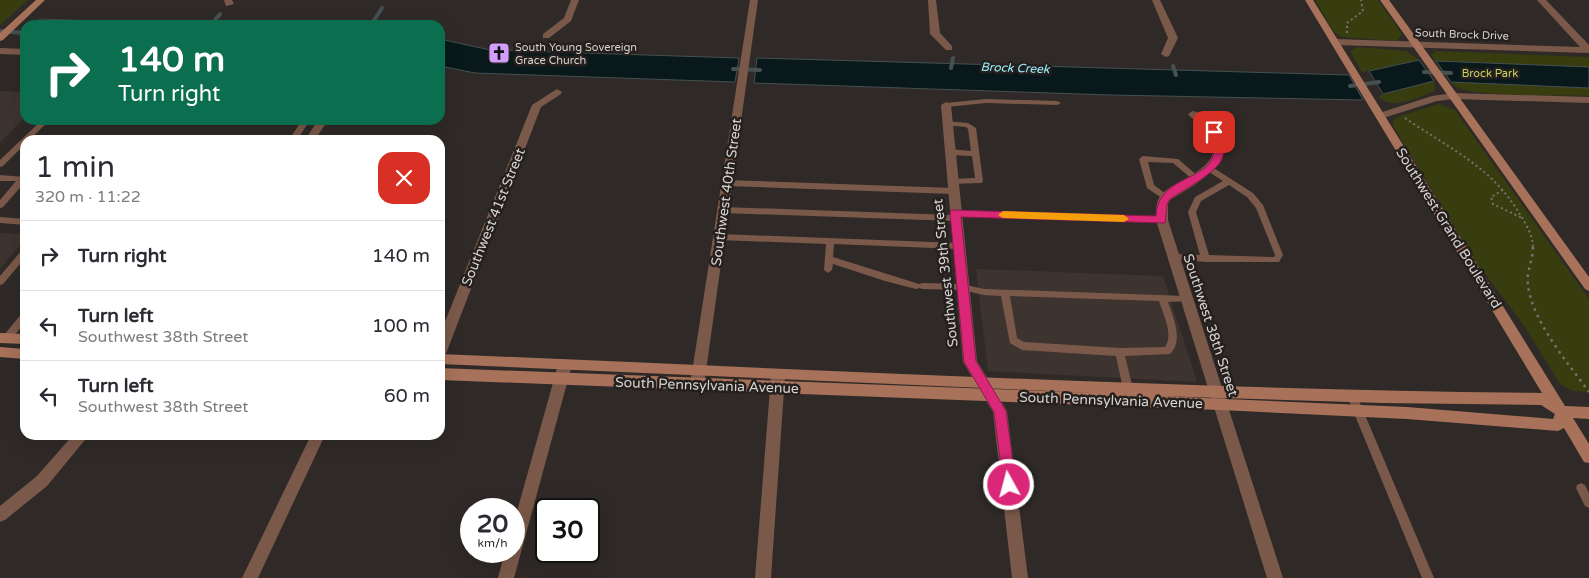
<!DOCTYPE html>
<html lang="en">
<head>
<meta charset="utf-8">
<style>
  :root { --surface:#fff; --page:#f2f2f3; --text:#2b2b33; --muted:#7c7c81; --line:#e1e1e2 }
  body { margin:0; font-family:"Varela Round",sans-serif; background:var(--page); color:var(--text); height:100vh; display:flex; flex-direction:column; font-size:19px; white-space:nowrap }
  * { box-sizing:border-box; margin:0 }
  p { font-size:16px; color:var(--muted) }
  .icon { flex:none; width:28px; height:28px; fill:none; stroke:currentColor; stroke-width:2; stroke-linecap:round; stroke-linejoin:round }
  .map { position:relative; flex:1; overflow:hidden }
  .details { position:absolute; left:20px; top:135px; width:425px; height:305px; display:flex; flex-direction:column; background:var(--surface); border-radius:15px; box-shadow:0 5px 20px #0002 }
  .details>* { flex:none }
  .top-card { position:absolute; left:20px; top:20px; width:425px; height:105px; border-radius:15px; box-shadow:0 5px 20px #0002; background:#0b6e4f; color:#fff; overflow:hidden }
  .speed { position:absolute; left:460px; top:498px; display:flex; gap:10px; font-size:25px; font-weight:700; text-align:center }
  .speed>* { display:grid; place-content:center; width:65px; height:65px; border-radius:50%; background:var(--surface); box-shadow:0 5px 20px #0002; line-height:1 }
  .speed small { font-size:12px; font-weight:400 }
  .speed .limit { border:2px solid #111; border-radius:8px; background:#fff; color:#111 }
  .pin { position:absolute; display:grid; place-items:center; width:42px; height:42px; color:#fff; margin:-21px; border-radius:10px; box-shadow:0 2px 8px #0006 }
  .me { position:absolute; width:55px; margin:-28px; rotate:353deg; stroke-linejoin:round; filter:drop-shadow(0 0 4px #0008) }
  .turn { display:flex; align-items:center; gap:18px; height:105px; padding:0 15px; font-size:22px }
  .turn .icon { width:65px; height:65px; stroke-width:2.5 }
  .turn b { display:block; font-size:35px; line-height:42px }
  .round { display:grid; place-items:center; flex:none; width:52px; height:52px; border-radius:15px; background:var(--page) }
  .head { display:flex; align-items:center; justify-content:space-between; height:85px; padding:0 15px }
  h1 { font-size:30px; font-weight:600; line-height:38px }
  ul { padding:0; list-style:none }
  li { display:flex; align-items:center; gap:15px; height:70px; padding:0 15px; border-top:1px solid var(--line) }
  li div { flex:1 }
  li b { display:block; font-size:19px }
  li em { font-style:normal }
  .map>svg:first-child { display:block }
</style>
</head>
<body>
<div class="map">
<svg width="1589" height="578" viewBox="0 0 1589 578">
  <rect width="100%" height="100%" fill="#2f2a27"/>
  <path fill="#3e342f" d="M0,91L25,92V117L0,142Z
    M0,233L25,234V239L0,269Z
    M976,269L1163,276L1197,382L988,371Z"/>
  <path fill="#373d0f" d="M0,0H28L0,25Z
    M1315,0H1378L1402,34L1396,41L1342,37L1334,32Z
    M1357,47L1406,51L1419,60L1362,72L1350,51Z
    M1436,51L1589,57V96C1563,95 1472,98 1455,86C1446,79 1438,64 1431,55Z
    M1434,81L1435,91C1418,97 1392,112 1378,96Z
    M1439,104L1455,110L1589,299V392L1573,391L1560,384L1523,324L1476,262L1393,126V121L1397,117Z"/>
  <path fill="#08181b" stroke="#465051" d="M39,19L206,25H221H33Z
    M440,39L490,50L739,58L735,82L475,73L440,66Z
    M757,58L1349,75L1363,100L1110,95L754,83Z
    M1419,60L1434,81L1383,94L1369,71Z
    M1436,61L1589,67V88L1451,82Z"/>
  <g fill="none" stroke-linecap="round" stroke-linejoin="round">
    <path stroke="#465051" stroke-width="4" d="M211,25L220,14
      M371,25L382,8
      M0,31L25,33
      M1173,66L1176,75
      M951,68L953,58
      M733,69L760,70
      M1424,72L1451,73
      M1350,86L1379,82"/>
    <path stroke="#76726f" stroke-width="2" stroke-dasharray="2 3" stroke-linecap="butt" d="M1347,33V23L1363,11L1361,0
      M1405,118C1447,147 1492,167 1519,213C1526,224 1533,235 1533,248
      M1503,190L1491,197L1493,204L1522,218"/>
    <path stroke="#76726f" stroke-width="2.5" stroke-dasharray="2.5 4.5" stroke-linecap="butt" d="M1533,247C1533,260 1526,272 1528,285C1532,321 1568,363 1589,392"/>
    <path fill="#7b594a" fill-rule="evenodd" d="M986,99L1057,101L1061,103L1057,105L986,103L946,107L942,105L946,103Z
      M42,120H50L29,140H25V144L3,166L0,167V160Z
      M302,120H310L297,140H289Z
      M944,121L968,123L976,128L983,181L982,183L949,184L948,182L952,179L975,178L972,156L949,155L945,152L949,149L971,151L968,129L966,127L944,125Z
      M1143,156L1178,159L1199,177L1198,179H1192L1173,163L1148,162L1154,185L1170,197L1169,199H1163L1147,188L1139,159Z
      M1209,165L1253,193L1263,205L1283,255L1279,262H1206L1171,259L1170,257L1171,255L1174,254L1200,255L1188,212L1195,197L1223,181L1206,170L1205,168L1206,166ZM1229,185L1247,197L1256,208L1275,255L1274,257L1209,255L1196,212L1201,201Z
      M0,175L25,177V182L3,207L0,208V200L16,181H0Z
      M727,180L953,188L957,191L953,194L727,186L723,183Z
      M723,207L952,215L951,213L952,211L955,210L1162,217L1166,220L1162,223L958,216L959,218L958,220L955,221L723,213L719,210Z
      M0,217L25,219V225L0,223Z
      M719,234L958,243L962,246L958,249L834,244L833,257L919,284L923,283L962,284L984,289L1186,296L1189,297L1190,299L1189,301L1168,302C1173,317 1184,340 1170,354L1125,356L1133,389L1131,392L1128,393L1125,392L1123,389L1116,356L1022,350L1010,343L1001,296L984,295L962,290L923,289L919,288L916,289L885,281L833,264L832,270L828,273L824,270L826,244L719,240L715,237ZM1010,296L1159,301C1163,314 1174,335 1165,347L1120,348L1024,342L1017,338Z
      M25,249V258L3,284L0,285V276L22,250Z
      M25,311V322L10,341H4L2,338L4,335L22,313Z
      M1352,392L1355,393L1357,396L1434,578H1422L1347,396L1349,393Z
      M1581,483L1585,485L1589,493V508L1585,506L1576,488L1577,485Z"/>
    <path fill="#7b594a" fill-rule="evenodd" d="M224,0H232L234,4L226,6Z
      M571,0H579L571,21L549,38H543V34L564,18Z
      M750,0H758L704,385L702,389L697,391L692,389L690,385Z
      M928,0H936L940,33L952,46V50H946L930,34Z
      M1152,0H1160L1178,38L1169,56L1166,57L1161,54L1168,38Z
      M1537,0H1546L1589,45V53L1335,45L1330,42L1335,39L1580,47Z
      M0,48L25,49V55L0,54Z
      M557,89L562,92L561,94L541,107L447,351L445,355L440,356V334L532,105Z
      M1454,93L1589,97V103L1454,99L1437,101L1380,119L1375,116L1376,114L1432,96Z
      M946,102L951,105L977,361L1007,411L1028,578H1012L993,412L963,362L941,105Z
      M1193,111C1203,113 1212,121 1217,129C1238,164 1194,185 1170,200L1168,204V220L1283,578H1267L1156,220C1156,211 1155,202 1162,194C1178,177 1230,168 1208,132C1203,124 1193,121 1188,114Z
      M318,120H328L315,140H305Z
      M565,359L570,361L572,365L514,578H498L505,551H514V522L558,365L560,361Z
      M778,370L783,372L785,376L771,578H755L771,376L773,372Z
      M73,435H89L47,486L5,520L0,522V506L37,476Z
      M311,435H325L258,578H242Z"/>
    <path fill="#a8725a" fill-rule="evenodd" d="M36,0H45L3,40L0,41V33Z
      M1305,0H1313L1565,406L1589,407V419L1573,418L1589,444V463L1584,462L1564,428L1558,431L1407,419L1220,410L440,380V368L1097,393L440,364V354C807,369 1175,389 1542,393ZM1157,396L1383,403L1541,405L1555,414L1553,419L1407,407Z
      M1380,0H1389L1589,277V291L1585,289Z
      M0,333L25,334V344L0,343Z
      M0,347L25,349V359L0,357Z"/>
  </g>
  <path fill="#db2777" stroke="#8e194d" d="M1214,129L1219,132C1222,140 1226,150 1222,159C1215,174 1183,190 1170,199L1167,204L1165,223L961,217L976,361L1006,411L1016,485L1014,490L1009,491L1004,490L994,412L964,362L950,213L951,210L1156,216C1157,177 1206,181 1213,156C1215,148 1212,140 1210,132Z"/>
  <path fill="#f59e0b" d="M1003,211L1124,215L1129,219L1124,222L1003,218L998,215Z"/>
  <defs>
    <g id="church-square" transform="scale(1.125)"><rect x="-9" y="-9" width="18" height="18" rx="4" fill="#d29dfd" stroke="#25201d"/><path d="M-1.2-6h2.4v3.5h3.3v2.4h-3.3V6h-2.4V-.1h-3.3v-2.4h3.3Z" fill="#111"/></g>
  </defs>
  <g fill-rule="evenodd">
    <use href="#church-square" x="499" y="53"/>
  </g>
  <g text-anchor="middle" stroke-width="5" stroke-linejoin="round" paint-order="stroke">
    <g font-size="11" fill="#d5d2d0" stroke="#25201d">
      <text transform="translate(1462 34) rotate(2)" y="4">South Brock Drive</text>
    </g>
    <g font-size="11" fill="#d5d2d0" stroke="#25201d" text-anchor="start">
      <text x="515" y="51">South Young Sovereign<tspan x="515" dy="13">Grace Church</tspan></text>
    </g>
    <g font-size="11" fill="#c5d661" stroke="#25201d">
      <text x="1490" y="77">Brock Park</text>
    </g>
    <g font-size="12" font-style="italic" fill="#9af2fe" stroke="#25201d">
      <text transform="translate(1015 68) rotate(2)" y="4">Brock Creek</text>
    </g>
    <g font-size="14" fill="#d5d2d0" stroke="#25201d">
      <text transform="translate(726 192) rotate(-82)" y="5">Southwest 40th Street</text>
      <text transform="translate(493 217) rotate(-68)" y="5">Southwest 41st Street</text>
      <text transform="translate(1449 228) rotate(58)" y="5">Southwest Grand Boulevard</text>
      <text transform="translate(945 273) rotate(-96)" y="5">Southwest 39th Street</text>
      <text transform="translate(1211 325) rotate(72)" y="5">Southwest 38th Street</text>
      <text transform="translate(707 385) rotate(2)" y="5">South Pennsylvania Avenue</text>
      <text transform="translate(1111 400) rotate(2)" y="5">South Pennsylvania Avenue</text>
    </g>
  </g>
</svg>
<div class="speed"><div>20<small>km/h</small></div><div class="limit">30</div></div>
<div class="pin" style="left:1214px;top:132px;background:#d93025"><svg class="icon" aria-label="arrive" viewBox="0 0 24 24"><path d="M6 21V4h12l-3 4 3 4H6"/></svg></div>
<svg class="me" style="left:1009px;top:485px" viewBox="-20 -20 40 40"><circle r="17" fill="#db2777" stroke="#fff" stroke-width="3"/><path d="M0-11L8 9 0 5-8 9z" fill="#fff"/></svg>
<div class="top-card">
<div class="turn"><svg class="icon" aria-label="right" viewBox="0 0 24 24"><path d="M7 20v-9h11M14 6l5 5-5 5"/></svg><div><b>140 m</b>Turn right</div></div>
</div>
<section class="details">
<div class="head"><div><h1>1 min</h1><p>320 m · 11:22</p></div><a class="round" style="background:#d93025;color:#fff"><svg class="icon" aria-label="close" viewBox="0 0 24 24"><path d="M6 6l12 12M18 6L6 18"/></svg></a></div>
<ul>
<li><svg class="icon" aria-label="right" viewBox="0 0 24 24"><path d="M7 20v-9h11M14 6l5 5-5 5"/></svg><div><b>Turn right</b></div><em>140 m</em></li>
<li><svg class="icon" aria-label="left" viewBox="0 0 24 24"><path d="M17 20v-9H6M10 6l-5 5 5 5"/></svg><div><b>Turn left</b><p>Southwest 38th Street</p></div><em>100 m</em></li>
<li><svg class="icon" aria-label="left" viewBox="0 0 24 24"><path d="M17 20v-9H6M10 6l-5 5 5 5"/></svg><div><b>Turn left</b><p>Southwest 38th Street</p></div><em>60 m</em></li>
</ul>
</section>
</div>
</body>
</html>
